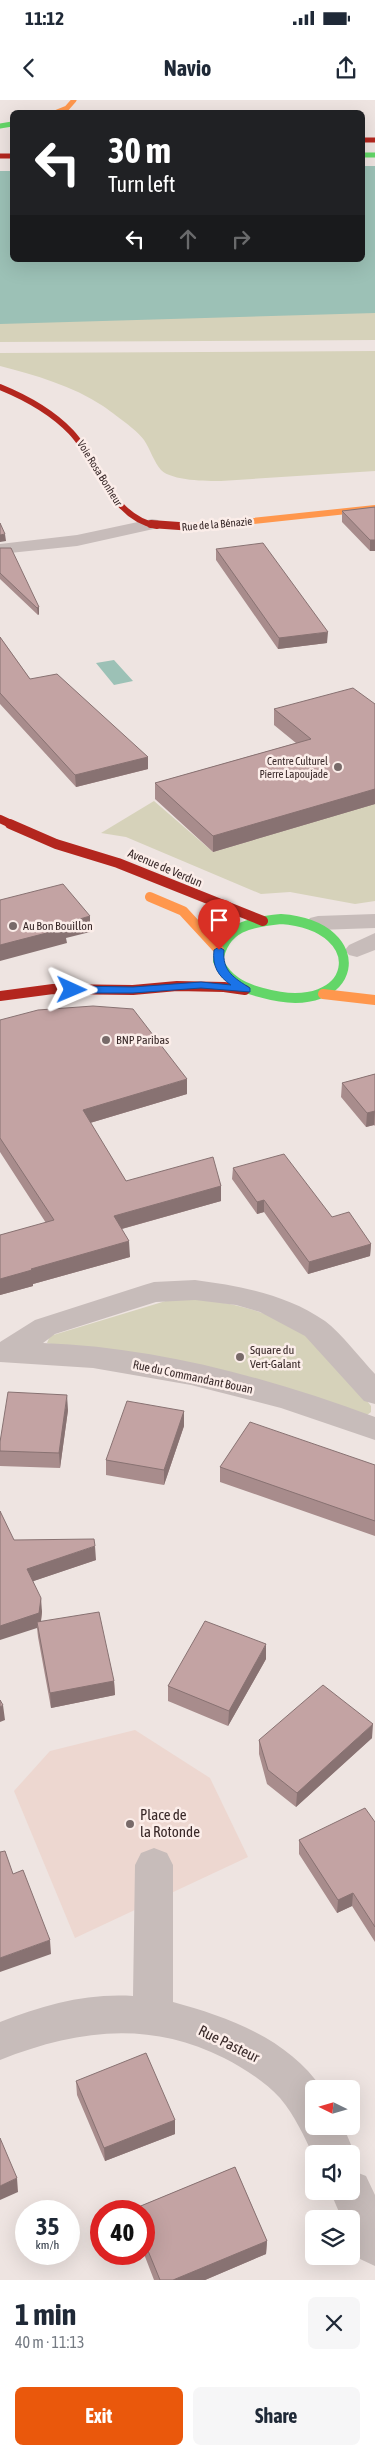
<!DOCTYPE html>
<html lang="en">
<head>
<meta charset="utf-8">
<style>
  :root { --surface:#fff; --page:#f6f6f7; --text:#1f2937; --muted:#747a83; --accent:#ea580c }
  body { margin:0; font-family:"Asap Condensed",sans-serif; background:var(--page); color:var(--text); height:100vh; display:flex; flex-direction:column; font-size:19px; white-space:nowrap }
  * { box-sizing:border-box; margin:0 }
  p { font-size:16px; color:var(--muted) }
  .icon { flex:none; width:28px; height:28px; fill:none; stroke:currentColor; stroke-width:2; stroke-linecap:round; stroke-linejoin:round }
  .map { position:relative; height:2180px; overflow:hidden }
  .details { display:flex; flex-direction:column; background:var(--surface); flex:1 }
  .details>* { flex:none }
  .banner { position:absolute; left:10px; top:10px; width:355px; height:152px; border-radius:8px; box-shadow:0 5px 20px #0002; background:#202124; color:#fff; overflow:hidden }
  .needle { width:32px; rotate:275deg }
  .tools { position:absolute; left:305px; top:1980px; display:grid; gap:10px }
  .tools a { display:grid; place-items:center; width:55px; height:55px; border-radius:8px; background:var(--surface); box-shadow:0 5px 20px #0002; font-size:25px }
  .speed { position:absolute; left:15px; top:2100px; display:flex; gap:10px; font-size:25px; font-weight:700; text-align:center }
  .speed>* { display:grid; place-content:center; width:65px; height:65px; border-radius:50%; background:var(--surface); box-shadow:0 5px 20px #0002; line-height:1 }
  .speed small { font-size:12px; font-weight:400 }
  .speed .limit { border:8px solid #d22; background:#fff; color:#111 }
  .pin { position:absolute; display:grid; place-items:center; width:42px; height:42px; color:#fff; margin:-51px -21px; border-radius:50% 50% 50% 0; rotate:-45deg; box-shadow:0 0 5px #0007 }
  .pin .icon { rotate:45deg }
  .me { position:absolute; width:55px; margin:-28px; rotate:91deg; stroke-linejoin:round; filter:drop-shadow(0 0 4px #0008) }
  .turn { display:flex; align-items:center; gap:18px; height:105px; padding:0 15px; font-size:22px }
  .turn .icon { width:65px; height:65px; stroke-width:2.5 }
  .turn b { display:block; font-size:35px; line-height:42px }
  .lanes { display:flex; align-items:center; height:48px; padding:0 15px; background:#0003; justify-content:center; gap:25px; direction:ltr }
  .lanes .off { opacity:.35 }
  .round { display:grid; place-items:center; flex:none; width:52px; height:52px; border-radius:8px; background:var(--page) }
  .summary { display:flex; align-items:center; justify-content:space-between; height:85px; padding:0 15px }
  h1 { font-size:30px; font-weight:700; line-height:38px }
  .primary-button { display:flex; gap:10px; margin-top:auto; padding:10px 15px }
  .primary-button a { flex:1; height:58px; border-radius:8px; background:var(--accent); color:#fff; font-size:20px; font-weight:700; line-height:58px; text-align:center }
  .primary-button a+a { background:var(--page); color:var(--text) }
  .status { display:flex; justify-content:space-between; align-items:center; height:35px; padding:0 25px; background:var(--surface); direction:ltr }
  .status svg { height:14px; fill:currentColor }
  header { display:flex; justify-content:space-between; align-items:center; height:65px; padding:0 15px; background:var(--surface); font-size:22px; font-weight:700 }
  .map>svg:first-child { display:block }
</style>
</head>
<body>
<div class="status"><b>11:12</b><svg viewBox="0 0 49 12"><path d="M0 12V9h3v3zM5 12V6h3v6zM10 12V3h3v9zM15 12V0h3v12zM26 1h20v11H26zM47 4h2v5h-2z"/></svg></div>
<header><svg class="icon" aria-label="back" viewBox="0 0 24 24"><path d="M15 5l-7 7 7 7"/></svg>Navio<svg class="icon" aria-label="share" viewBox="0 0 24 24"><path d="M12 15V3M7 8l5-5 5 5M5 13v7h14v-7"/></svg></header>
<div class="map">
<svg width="375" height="2180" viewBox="0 0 375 2180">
  <rect width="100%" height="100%" fill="#eee4e1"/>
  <path fill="#d6d2ba" d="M375,67V240L0,242V71H12V160H362Z
    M375,251V371L221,381C207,381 172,381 161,370C154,362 150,349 144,340C137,330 114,314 103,306C73,286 35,275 0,266V253Z
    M154,701L213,752L375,703V801L355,804L290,792L261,794L126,737L101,733Z
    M193,1198C232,1203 277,1212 309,1238C329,1254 346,1278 364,1297L371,1306V1312L367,1315L47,1243L50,1236L169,1200Z"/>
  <path fill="#edd7d0" d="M135,1630L210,1678L248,1757L75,1838L14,1691L50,1651Z"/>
  <path fill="#9cc1b6" d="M363,66H375V213L0,224V71H12V160H362Z
    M114,560L133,581L114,585L96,563Z"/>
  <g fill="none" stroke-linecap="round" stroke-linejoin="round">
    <path fill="#c7bcba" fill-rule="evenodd" d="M152,419L158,420L161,424L158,428L77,446L0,454V444L77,435Z
      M375,814V828L318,830L310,828L306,823L310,818L318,816Z
      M375,833V850L357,857L349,855L345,850L349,845Z
      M195,1180C240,1186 286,1194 325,1221C342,1234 360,1258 375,1274V1304L364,1301L305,1236L260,1212L236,1205L195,1200L156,1202L55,1234L43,1243C156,1247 270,1278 375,1317V1340L281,1308L191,1285L93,1268L0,1262V1242L35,1220L144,1185L154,1182Z
      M154,1748L167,1753L173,1765V1902C228,1917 289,1939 322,1989H314V2026H343L355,2054L351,2063V2054H314V2057C304,2036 295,2016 280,1998C265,1982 244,1968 224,1958C148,1920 76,1930 0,1960V1922C43,1905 87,1893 133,1896L135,1765L141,1753Z
      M351,2070L366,2076L375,2095V2166L360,2159L351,2141V2119H342L330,2091H351Z"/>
    <path stroke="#63d668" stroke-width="5" d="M0,26L12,24
      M362,55H375"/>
    <path stroke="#63d668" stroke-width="10" d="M281,819C375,826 359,920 263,893C242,888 228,880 218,861C224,826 251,822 281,819Z"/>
    <path stroke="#ff974d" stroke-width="5" d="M57,12L67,8L74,0"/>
    <path stroke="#ff974d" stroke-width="6" d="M206,426L375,408"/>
    <path stroke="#ff974d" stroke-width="8" d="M193,427L218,424"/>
    <path stroke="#ff974d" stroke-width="10" d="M150,797L183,811L219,850
      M323,894L375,900"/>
    <path stroke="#b3261e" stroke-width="5" d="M362,40H375
      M0,56H12"/>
    <path stroke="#b3261e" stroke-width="6" d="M0,287C27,298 51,311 71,332C101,364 110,417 157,426"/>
    <path stroke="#b3261e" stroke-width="8" d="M151,424L193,427
      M0,719L13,725"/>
    <path stroke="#b3261e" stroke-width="10" d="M10,724L56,744L118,763L263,821
      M0,896L53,889L133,890L177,886L224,887L245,890"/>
  </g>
  <path fill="#a88c8c" d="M375,407V451H370L342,422V411Z
    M0,448L39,507V514L38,515L0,479Z
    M216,449L327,543L278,549L216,460Z
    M0,537L30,579L148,657V669L76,687L0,604Z
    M375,604V704L213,752L155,699V683L296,643L274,625V609Z
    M0,920L187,994L90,1023L126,1081L221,1086V1101L122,1129L130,1157L33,1184V1186L0,1195V1135L46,1123L0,1052Z
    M375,974V1026L374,1025L366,1027L341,997L342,983Z
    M233,1068L332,1117L371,1144L370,1156L308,1174L264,1112L257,1114L232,1079Z
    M68,1310L60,1368L0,1366V1351Z
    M184,1311V1326L164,1385L106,1375V1360Z
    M375,1365V1436L220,1382V1367Z
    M14,1440L96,1460L33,1481L42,1512L41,1521L114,1581L115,1595L51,1608L38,1537L37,1528Z
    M266,1559L228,1626L168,1601V1586Z
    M372,1638L296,1707L267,1684L259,1654V1640Z
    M375,1722V1842L352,1806L337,1813L299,1754V1740Z
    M76,1981L175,2020V2034L105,2061L77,1995Z
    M235,2067L267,2141L266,2154L205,2180H154L144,2154V2111H131V2110Z"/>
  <path fill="#887272" d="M5,434L6,441L0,442V435Z
    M370,440H375V451H370Z
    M39,507V514L38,515L37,508Z
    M328,532L327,543L278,549L279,538Z
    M148,657V669L76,687L75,675Z
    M375,689V704L213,752V736Z
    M90,816V832L66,838L67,843L0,861V845L63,824Z
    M187,979V994L83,1025V1010Z
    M375,1011L374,1025L366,1027L367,1013Z
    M221,1086V1101L114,1131V1116Z
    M264,1100V1112L257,1114V1102Z
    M129,1141L130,1157L33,1184V1186L0,1195V1179L31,1169Z
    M371,1144L370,1156L308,1174L309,1162Z
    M67,1295L68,1310L60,1368L59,1353Z
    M184,1311V1326L164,1385V1370Z
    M95,1446L96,1460L28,1483L27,1469Z
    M41,1498L42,1512L40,1528L37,1522V1528L0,1540V1526Z
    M266,1544V1559L228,1626L229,1611Z
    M114,1581L115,1595L51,1608L50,1593Z
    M3,1605L5,1620L0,1622V1607Z
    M373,1624L372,1638L296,1707L297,1693Z
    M353,1793L352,1806L337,1813L338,1800Z
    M50,1840L51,1854L0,1872V1858Z
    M175,2020V2034L105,2061L104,2048Z
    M17,2078L18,2092L0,2100V2086Z
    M267,2141L266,2154L205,2180H173Z"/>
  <path fill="#c3a3a3" stroke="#887272" d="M375,407V440H370L342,411Z
    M0,423L5,434L0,435Z
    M263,443L328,532L279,538L216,449Z
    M0,448H11L39,507L37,508L0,473Z
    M0,537L30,579L57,574L148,657L75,675L0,593Z
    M353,588L375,604V689L213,736L155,683L311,639L274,609Z
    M63,784L90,816L63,824L66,828L0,845V800Z
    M93,906L133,909L187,979L83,1010L126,1081L213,1057L221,1086L114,1116L129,1141L31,1169L32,1170L0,1179V1135L54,1120L0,1038V920L38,910Z
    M375,974V1011L367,1013L342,983Z
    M284,1054L332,1117L349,1112L371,1144L309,1162L264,1100L257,1102L233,1068Z
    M8,1292L67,1295L59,1353L0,1351V1342Z
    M127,1301L184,1311L164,1370L106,1360Z
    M250,1322L375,1365V1421L220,1367Z
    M0,1411L14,1440L94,1439L95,1446L27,1469L41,1498L39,1513L0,1526Z
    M99,1512L114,1581L50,1593L37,1522Z
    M205,1521L266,1544L229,1611L168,1586Z
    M323,1585L373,1624L297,1693L268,1670L259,1640Z
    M0,1600L3,1605L0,1607Z
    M365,1708L375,1722V1827L353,1793L338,1800L299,1740Z
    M5,1751L13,1774L23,1770L50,1840L0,1858V1752Z
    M146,1953L175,2020L104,2048L76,1981Z
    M0,2038L17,2078L0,2086Z
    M235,2067L267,2141L173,2180H160L144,2141V2111H131V2110Z"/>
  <path fill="#1a73e8" stroke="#114b97" d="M219,847L224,850C222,871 234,878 250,888V892L201,888L133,893H72L67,890L72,886L133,887L201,882L231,885C218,876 212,866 214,850Z"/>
  <g fill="#786a69" stroke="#fbede9" stroke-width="2">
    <circle cx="338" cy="667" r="5"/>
    <circle cx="13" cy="826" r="5"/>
    <circle cx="106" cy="940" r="5"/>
    <circle cx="240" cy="1257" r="5"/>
    <circle cx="130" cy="1724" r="5"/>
  </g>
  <g text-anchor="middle" stroke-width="5" stroke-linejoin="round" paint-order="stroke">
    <g font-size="11" fill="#382828" stroke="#fbede9">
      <text transform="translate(100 373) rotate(58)" y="4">Voie Rosa Bonheur</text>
      <text transform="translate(217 424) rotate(-5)" y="4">Rue de la Bénazie</text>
    </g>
    <g font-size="11" fill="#382828" stroke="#fbede9" text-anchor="end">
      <text x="328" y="665">Centre Culturel<tspan x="328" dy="13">Pierre Lapoujade</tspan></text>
    </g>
    <g font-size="12" fill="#382828" stroke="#fbede9">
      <text transform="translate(165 768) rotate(23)" y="4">Avenue de Verdun</text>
      <text transform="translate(193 1277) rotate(12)" y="4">Rue du Commandant Bouan</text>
    </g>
    <g font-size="12" fill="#382828" stroke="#fbede9" text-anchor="start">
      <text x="23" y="830">Au Bon Bouillon</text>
      <text x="116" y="944">BNP Paribas</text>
      <text x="250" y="1254">Square du<tspan x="250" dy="14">Vert-Galant</tspan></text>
    </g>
    <g font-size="15" fill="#382828" stroke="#fbede9" text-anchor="start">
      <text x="140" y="1720">Place de<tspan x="140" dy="17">la Rotonde</tspan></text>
    </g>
    <g font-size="15" fill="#382828" stroke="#fbede9">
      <text transform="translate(229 1944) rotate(26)" y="5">Rue Pasteur</text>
    </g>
  </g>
</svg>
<div class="tools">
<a><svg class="needle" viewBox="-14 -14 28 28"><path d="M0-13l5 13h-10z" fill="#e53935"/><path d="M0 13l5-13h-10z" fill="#747a83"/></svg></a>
<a><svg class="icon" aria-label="sound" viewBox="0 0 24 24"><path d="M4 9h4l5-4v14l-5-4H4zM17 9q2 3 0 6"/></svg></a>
<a><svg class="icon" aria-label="layers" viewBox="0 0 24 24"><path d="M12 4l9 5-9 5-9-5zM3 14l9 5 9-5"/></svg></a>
</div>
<div class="speed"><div>35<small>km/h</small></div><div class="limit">40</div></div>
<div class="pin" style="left:219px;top:850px;background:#d93025"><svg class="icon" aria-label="arrive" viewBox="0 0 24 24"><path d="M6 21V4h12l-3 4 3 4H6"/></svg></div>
<svg class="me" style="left:72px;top:890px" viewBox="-20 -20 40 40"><path d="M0-17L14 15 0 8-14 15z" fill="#1a73e8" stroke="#fff" stroke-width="4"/></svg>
<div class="banner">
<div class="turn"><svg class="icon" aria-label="left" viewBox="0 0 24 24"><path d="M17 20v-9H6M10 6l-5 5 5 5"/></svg><div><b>30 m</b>Turn left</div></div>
<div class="lanes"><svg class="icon" aria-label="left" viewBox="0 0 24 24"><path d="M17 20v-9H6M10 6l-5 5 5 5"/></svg><svg class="icon off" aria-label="ahead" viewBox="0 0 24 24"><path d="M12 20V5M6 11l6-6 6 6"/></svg><svg class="icon off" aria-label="right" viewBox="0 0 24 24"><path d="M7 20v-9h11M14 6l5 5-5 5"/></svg></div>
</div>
</div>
<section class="details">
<div class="summary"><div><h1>1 min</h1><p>40 m · 11:13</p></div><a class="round"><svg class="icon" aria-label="close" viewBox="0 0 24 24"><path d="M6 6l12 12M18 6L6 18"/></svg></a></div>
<div class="primary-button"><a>Exit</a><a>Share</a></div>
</section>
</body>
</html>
